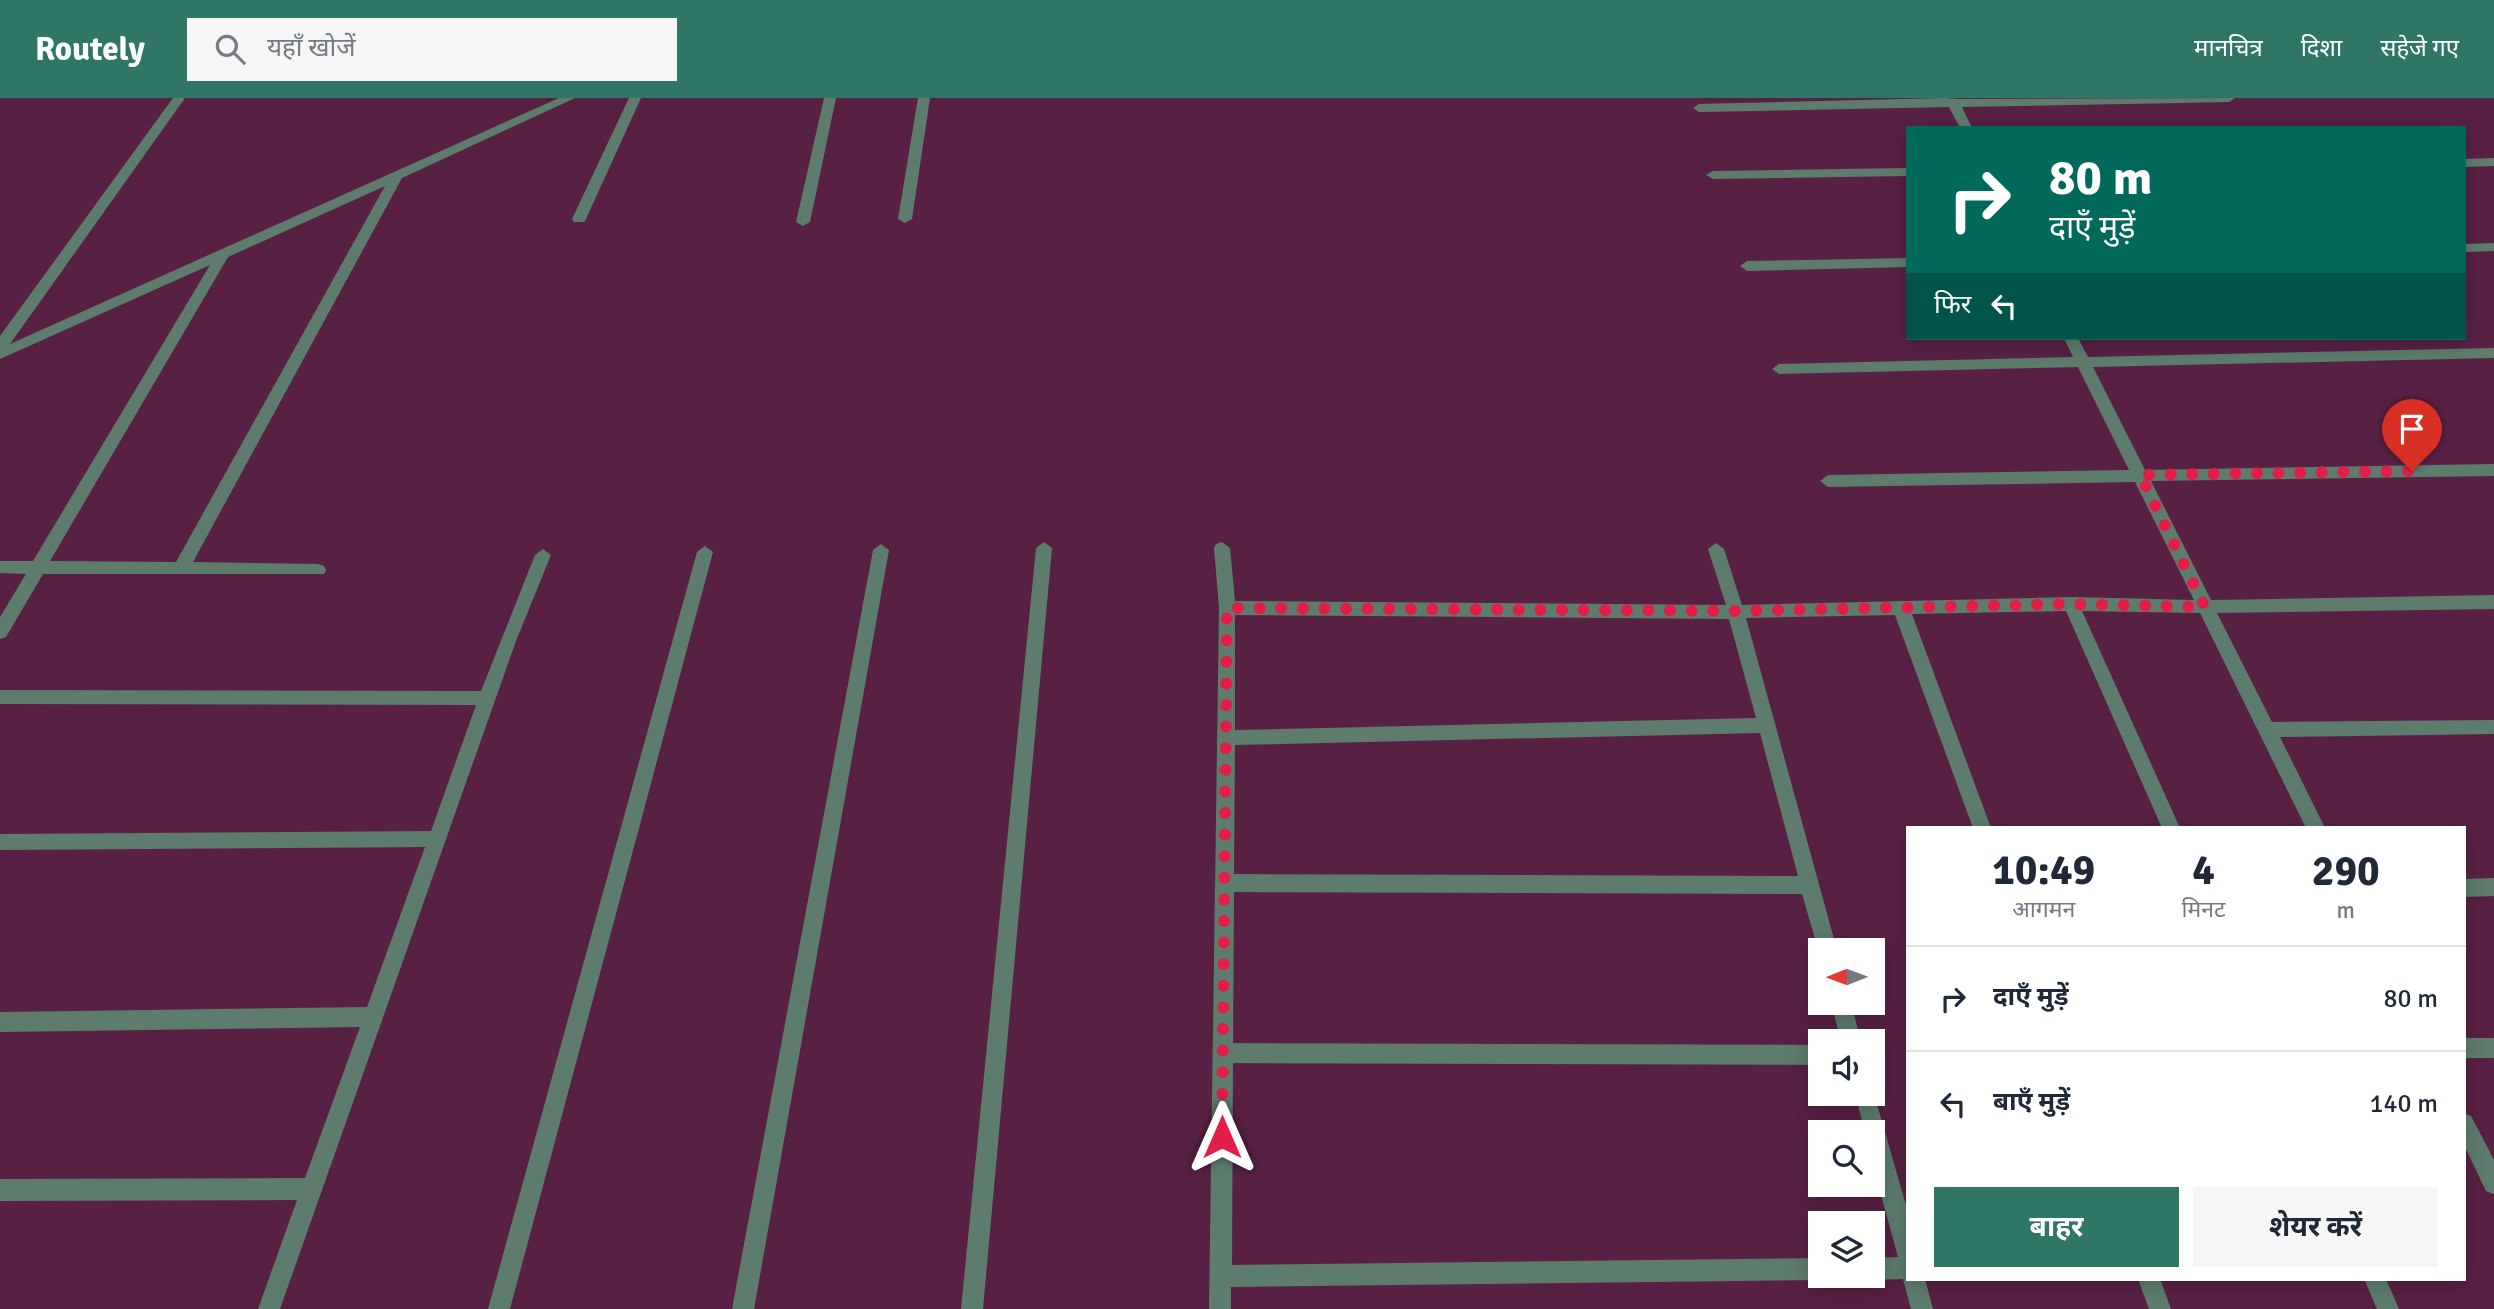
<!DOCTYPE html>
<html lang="hi">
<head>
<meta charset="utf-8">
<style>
  :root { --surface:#fff; --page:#f6f6f7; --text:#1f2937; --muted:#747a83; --line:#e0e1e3; --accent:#307666 }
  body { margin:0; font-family:Signika,"Noto Sans Devanagari",sans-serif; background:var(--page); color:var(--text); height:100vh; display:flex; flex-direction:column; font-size:26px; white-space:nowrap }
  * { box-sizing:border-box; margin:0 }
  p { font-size:23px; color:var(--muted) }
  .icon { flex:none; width:38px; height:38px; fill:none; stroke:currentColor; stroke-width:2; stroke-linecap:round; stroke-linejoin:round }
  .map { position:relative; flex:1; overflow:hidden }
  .sheet { position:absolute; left:1906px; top:728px; width:560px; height:455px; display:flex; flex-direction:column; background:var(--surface); border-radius:0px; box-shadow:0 4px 18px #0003 }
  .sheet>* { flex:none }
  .guide { position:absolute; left:1906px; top:28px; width:560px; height:214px; border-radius:0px; box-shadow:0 4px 18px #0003; background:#00695c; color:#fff; overflow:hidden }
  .needle { width:46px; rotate:269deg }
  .controls { position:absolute; left:1808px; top:840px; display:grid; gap:14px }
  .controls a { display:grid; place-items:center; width:77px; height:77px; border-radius:0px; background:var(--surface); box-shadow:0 4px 18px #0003; font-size:35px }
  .pin { position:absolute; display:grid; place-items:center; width:60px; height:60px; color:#fff; margin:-72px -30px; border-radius:50% 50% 50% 0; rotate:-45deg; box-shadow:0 0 7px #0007 }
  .pin .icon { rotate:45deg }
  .me { position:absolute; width:77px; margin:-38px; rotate:0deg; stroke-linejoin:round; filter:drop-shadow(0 0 5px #0008) }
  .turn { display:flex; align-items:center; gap:24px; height:147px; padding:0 28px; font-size:32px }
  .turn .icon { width:91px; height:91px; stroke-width:2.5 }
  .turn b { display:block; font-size:49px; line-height:60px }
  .then { display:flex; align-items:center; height:66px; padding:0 28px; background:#0003; gap:14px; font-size:26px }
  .eta { display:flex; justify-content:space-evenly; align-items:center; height:119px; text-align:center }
  .eta b { font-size:42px; font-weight:700; line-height:49px }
  .primary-button { display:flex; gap:14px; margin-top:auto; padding:14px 28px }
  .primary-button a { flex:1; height:80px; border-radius:0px; background:var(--accent); color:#fff; font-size:28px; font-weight:700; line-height:80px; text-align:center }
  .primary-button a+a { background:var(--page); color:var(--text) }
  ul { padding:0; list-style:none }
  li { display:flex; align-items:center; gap:21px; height:105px; padding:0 28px; border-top:2px solid var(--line) }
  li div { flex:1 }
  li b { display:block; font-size:26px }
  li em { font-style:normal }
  header { display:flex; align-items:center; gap:42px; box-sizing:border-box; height:98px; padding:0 35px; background:var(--accent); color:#fff }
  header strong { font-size:33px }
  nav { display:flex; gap:38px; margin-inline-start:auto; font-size:24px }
  .search { width:490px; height:63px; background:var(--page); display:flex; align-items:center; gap:18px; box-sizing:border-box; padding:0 24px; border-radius:0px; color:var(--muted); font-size:26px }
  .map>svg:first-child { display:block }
</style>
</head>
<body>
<header>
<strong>Routely</strong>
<div class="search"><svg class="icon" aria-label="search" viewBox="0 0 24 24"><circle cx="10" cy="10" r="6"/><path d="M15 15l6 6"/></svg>यहाँ खोजें</div>
<nav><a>मानचित्र</a><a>दिशा</a><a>सहेजे गए</a></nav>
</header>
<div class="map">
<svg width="2494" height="1211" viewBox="0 0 2494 1211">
  <rect width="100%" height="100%" fill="#582144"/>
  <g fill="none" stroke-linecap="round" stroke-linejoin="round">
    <path fill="#5d7c6d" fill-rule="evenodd" d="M173,0H185L10,246L559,0H575L402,80L193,464L318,466L324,468L326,472L324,476H43L6,539L0,541V519L26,476L0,475V463H33L210,167L0,261V238ZM385,88L176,464L50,463L228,159Z
      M629,0H641L586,121L584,124H574L572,121Z
      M824,0H836L810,124L803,128L796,124Z
      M918,0H930L912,121L905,125L898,121Z
      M1945,0L1958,1L2235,0L2229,4L1962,9L1972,30H1960L1949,9L1699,14L1693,10L1699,6Z
      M2494,60V68L2464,69V61Z
      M1908,70V78L1713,81L1706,77L1713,73Z
      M2494,145V153L2464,154V146Z
      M1908,160V169L1747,173L1740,168L1747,163Z
      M2064,240H2078L2088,259L2494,250V260L2093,269L2145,372L2494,366V378L2151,383L2211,502L2494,497V511L2217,515L2272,624L2494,622V636L2280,639L2325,730H2306L2200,515L2082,513L2180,730H2162L2066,513L1912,516L1991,730H1973L1895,517L1746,520L1837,852H1820V858L1802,796L1234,794L1233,945L1820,947V967L1233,965L1232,1167L1820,1160V1178L1828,1179L1820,1182L1231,1189V1211H1209L1219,510L1214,450L1216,446L1222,444L1230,450L1235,503L1726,507L1708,451L1716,445L1724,451L1742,507L2071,499L2194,502L2135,384L1828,389L1820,383L1828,377L2129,372L2078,269L1779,276L1772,271L1779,266L2073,259ZM1235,517L1729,521L1756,620L1235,632ZM1760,635L1798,778L1234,776L1235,647Z
      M1044,444L1052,450L983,1211H961L1036,450Z
      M881,446L889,452L754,1211H732L873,452Z
      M705,448L713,454L510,1211H488L697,454Z
      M543,451L551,457L516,543L280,1211H258L297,1102L0,1103V1081L305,1080L360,929L0,934V914L367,909L425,749L0,752V736L431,733L476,607L0,606V592L481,593L535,457Z
      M2494,780V798L2464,799V781Z
      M1831,905H1851L1861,943H1841Z
      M2464,940H2494V960H2464Z
      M1872,989L1908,1114V1181H1925L1933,1211H1911L1903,1181L1872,1182L1864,1178H1872V1160L1898,1159L1872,1064V1034H1865L1855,996H1872Z
      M2464,1015L2471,1018L2494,1062V1096L2486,1093L2464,1047Z
      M2138,1181H2160L2171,1211H2149Z
      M2364,1181H2386L2399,1211H2377Z"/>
  </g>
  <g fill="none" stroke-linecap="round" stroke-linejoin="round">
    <path stroke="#e11d48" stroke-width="12" stroke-dasharray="0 21.6" d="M1222,1039L1227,510L1736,513L2071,506L2205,509L2140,377L2412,373"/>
  </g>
</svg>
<div class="controls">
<a><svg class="needle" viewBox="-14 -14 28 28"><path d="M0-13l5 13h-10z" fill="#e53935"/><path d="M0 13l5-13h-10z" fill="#747a83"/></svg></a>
<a><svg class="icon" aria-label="sound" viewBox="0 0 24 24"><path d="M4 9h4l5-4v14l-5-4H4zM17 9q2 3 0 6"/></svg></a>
<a><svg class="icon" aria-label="search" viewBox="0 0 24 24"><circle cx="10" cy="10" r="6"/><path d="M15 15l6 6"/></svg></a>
<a><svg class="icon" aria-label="layers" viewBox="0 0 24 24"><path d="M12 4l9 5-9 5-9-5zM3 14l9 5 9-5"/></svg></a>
</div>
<div class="pin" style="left:2412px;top:373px;background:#d93025"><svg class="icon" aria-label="arrive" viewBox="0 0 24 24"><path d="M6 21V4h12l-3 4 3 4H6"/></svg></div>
<svg class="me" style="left:1222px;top:1039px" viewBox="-20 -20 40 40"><path d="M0-17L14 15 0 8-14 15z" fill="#e11d48" stroke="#fff" stroke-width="4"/></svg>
<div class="guide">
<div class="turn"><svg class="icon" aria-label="right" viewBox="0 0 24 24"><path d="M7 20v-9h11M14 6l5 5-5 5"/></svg><div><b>80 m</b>दाएँ मुड़ें</div></div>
<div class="then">फिर<svg class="icon" aria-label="left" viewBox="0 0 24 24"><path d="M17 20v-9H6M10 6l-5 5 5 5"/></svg></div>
</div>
<section class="sheet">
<div class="eta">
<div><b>10:49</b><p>आगमन</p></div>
<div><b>4</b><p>मिनट</p></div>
<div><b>290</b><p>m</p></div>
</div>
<ul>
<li><svg class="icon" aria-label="right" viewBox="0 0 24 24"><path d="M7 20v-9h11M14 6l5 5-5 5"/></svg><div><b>दाएँ मुड़ें</b></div><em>80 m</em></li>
<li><svg class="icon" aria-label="left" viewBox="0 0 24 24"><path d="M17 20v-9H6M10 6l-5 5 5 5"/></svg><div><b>बाएँ मुड़ें</b></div><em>140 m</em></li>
</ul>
<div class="primary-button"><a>बाहर</a><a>शेयर करें</a></div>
</section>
</div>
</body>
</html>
